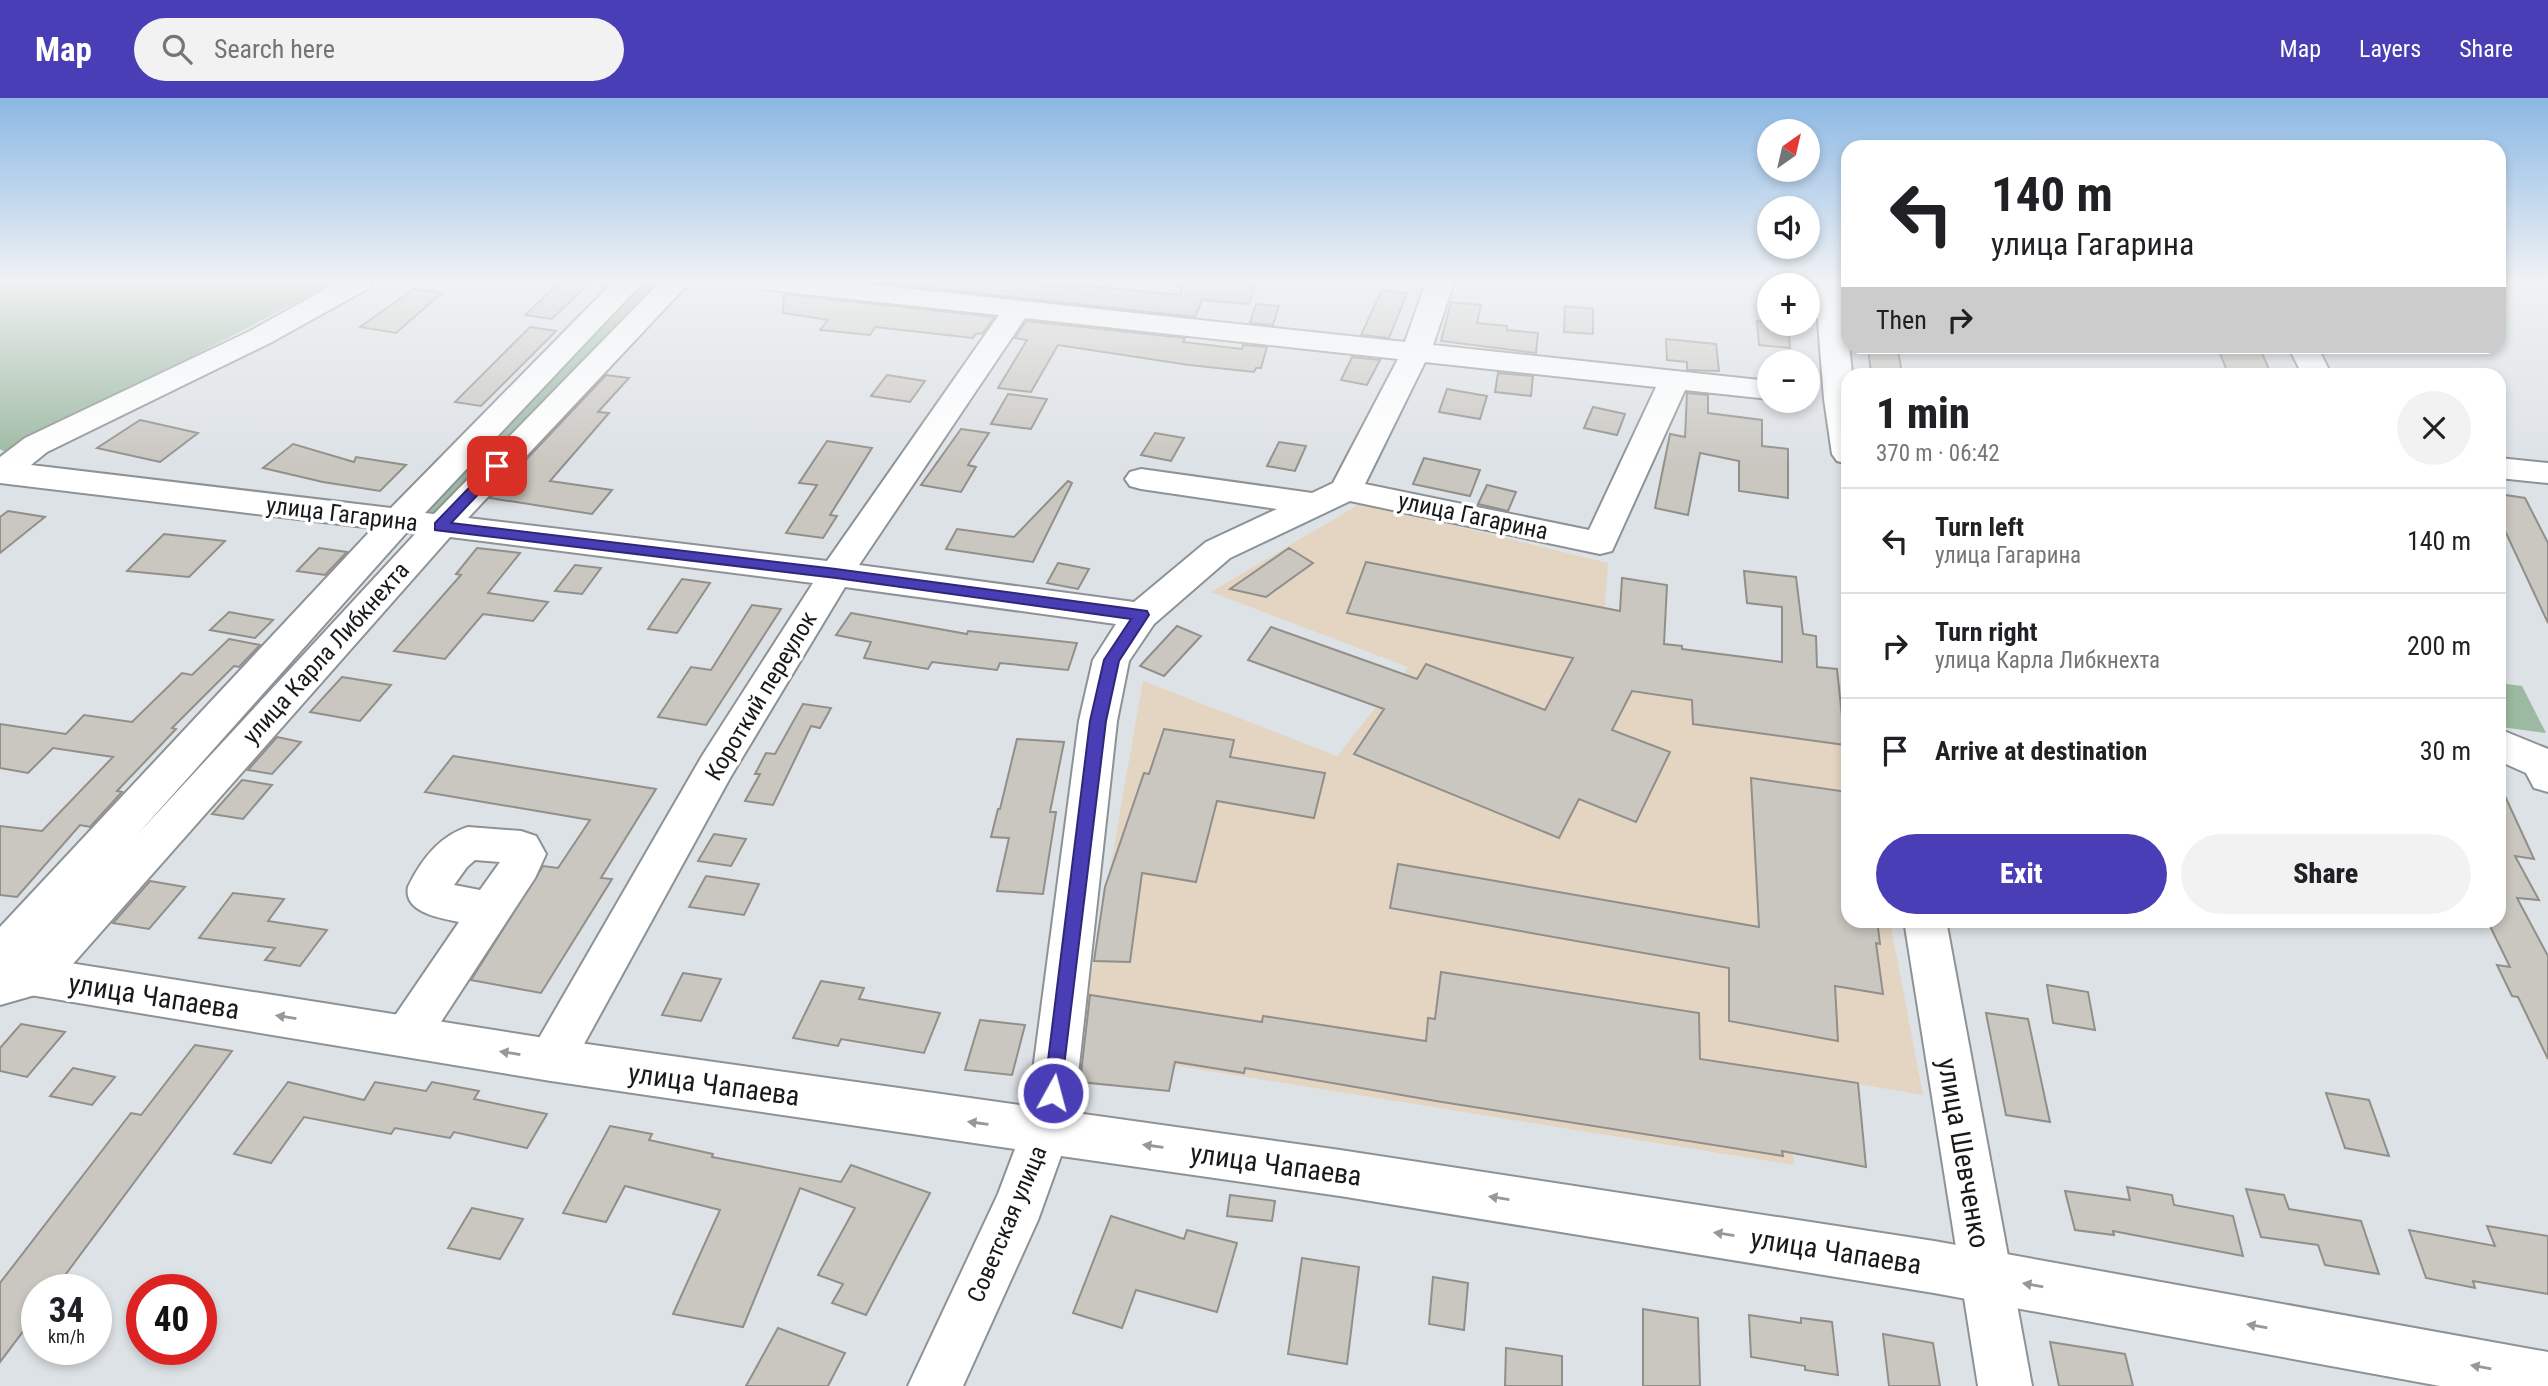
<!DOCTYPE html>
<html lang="en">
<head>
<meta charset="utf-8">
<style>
  :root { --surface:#fff; --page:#f2f2f2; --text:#202124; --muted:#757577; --line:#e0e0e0; --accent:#493eb5 }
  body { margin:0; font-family:"Roboto Condensed",sans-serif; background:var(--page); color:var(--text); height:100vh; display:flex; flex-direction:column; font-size:26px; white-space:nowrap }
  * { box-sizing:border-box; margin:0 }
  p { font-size:23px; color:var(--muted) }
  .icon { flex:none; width:38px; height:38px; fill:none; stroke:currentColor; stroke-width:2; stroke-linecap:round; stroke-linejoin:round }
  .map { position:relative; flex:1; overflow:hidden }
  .panel { position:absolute; left:1841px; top:270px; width:665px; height:560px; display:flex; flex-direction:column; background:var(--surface); border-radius:21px; box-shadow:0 4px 10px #0003 }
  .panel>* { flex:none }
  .guide { position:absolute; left:1841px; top:42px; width:665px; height:214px; border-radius:21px; box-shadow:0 4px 10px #0003; background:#fff; color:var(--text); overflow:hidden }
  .needle { width:46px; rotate:34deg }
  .buttons { position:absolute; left:1757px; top:21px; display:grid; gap:14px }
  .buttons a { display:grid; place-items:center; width:63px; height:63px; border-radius:50%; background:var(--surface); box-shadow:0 4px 10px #0003; font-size:35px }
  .speed { position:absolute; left:21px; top:1176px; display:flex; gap:14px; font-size:35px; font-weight:700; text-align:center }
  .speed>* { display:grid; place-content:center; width:91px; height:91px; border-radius:50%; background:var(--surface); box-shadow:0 4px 10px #0003; line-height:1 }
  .speed small { font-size:18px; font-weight:400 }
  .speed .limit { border:10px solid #d22; background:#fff; color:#111 }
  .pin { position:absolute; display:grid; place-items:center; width:60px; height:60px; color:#fff; margin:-30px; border-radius:14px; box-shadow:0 4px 10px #0006 }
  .me { position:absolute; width:77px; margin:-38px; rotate:7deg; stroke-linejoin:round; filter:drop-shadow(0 0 5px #0008) }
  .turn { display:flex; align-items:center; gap:24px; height:147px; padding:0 35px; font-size:32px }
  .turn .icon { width:91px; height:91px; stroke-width:2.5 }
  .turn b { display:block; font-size:49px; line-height:60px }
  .then { display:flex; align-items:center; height:66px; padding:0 35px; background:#0003; gap:14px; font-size:26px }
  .round { display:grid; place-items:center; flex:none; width:74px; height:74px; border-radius:37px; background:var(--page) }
  .headline { display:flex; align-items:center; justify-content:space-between; height:119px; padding:0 35px }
  h1 { font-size:42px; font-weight:800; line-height:52px }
  .action { display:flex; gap:14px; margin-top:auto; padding:14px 35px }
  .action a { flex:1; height:80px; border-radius:42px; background:var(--accent); color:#fff; font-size:28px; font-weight:800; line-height:80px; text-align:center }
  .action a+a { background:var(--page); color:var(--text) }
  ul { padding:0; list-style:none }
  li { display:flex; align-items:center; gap:21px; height:105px; padding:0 35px; border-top:2px solid var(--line) }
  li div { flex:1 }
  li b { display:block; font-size:26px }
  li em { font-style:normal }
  header { display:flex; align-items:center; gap:42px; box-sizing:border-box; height:98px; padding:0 35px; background:var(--accent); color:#fff }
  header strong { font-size:33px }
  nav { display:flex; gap:38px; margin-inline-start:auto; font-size:24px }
  .search { width:490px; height:63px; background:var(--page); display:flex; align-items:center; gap:18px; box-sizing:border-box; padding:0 24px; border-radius:38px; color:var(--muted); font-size:26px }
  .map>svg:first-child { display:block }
</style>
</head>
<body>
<header>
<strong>Map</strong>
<div class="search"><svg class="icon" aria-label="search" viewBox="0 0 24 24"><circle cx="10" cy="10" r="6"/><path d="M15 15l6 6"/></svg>Search here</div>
<nav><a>Map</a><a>Layers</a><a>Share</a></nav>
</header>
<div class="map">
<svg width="2548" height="1288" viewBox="0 0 2548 1288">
  <rect width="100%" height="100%" fill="#dde2e6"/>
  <path fill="#e4d5c2" d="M1361,405L1608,465L1602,548L1846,586L1848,822L1890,823L1923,997L1783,973L1794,1067L1140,962L1152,914L1086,908L1143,583L1337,658L1408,569L1211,494Z"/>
  <path fill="#9cb9a1" d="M0,184H335L7,355L0,351Z
    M640,184H664L441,418L417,415Z
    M2499,585L2522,588L2546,635L2501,629Z"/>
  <path fill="#cac7c1" stroke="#928f8a" stroke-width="2" d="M560,184H590L552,221L525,217Z
    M872,184H1023L1076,190L1077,187L1181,197V184H1256L1249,206L1202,202L1195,219Z
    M414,191L442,195L396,235L360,229Z
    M1382,192L1407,195L1389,240L1361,237Z
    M784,196L994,219L983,235L976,236L973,240L875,229L870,237L820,232L828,222L783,215Z
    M1451,204L1481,207L1477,225L1507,228V232L1538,235L1536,255L1441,243Z
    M1256,206L1279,208L1273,227L1250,225Z
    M1565,208L1593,211V236L1564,234Z
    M1026,223L1185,240L1183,244L1242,251L1243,247L1267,249L1261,270H1256L1254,274L1189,267L1058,247L1031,294L998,290L1027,242L1015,240Z
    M1757,223L1788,226L1790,250L1759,247Z
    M530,229L556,233L481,308L455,304Z
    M1666,241L1716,246L1719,273L1687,272V264L1667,262Z
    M2217,248H2259L2271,276L2227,273Z
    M1868,249L1898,252L1902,276H1871Z
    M1352,259L1380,262L1367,287L1341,282Z
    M1498,275L1533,278L1531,298L1495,294Z
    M606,277L629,280L598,314L609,315L550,383L612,392L592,416L490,400Z
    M887,277L925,283L910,304L871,298Z
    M1447,291L1487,298L1480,321L1439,314Z
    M1687,295L1708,297V315L1762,322V348L1788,351V400L1739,393V363L1700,355L1688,417L1655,410L1670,336L1685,339Z
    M1008,296L1047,301L1031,331L991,326Z
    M1593,309L1625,316L1617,337L1584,330Z
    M140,322L198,335L160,364L97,350Z
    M961,331L989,335L968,367L976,369L961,394L921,387Z
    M1155,335L1184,340L1171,363L1141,357Z
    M827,343L872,350L830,417L837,418L823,440L786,435L817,387L799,385Z
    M1279,344L1306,348L1295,373L1267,368Z
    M293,346L354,364L356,359L406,367L380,393L323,384L263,370Z
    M1424,360L1480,372L1470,398L1413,386Z
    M1068,383L1072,385L1033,464L946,451L957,431L1014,439Z
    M1487,387L1516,394L1508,413L1478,406Z
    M2499,396L2525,400L2548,445V525L2499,420Z
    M8,413L45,419L0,455V419Z
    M164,436L225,443L189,479L127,473Z
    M319,450L347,454L325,477L297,473Z
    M477,450L520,455L488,495L548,504L533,523L483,516L445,561L394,553L461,477L456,476Z
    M1289,450L1313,465L1266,499L1230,491Z
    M1366,464L1620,513L1622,480L1667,487L1664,546L1682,548V551L1782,564V509L1747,505L1744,473L1796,479L1803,536L1816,538L1817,569L1837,571L1845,647L1693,626L1692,602L1632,593L1612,632L1670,654L1636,724L1579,701L1559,740L1354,656L1384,611L1248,562L1271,529L1417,581L1426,566L1545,612L1573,560L1347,515Z
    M1058,465L1089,471L1078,491L1047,485Z
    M575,467L601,470L582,496L555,493Z
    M682,481L710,485L677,535L648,531Z
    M752,507L781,511L706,627L658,619L691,569L711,572Z
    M229,514L273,522L255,540L210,532Z
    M851,515L967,536L968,533L1077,545L1068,572L1000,565L997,572L932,564L928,571L864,560L871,544L836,537Z
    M1177,528L1201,538L1164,578L1140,568Z
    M229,541L260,547L239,569L234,568L172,630L176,631L117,693L122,694L90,729L80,727L17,799L0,797V728L42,733L113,659L53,650L28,675L0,670V626L66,636L84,617L132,624L182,575L192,577Z
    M342,579L391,587L360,623L310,614Z
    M803,606L831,610L820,630L811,628L773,707L745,703L760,676H755L766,655L775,656Z
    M1164,631L1234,642L1230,659L1325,675L1314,720L1217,703L1196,784L1142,775L1130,864L1094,863L1105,789L1144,675L1149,676Z
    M277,639L301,644L272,676L248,672Z
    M1017,641L1064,644L1050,714H1056L1043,796L997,793L1009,740L991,739L998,711H1000Z
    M453,658L656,691L601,780L612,781L541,895L471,882L543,768L558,770L590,722L425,694Z
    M1751,680L1848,694V822H1877L1880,846L1876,845L1883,896L1835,888L1838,943L1729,923V870L1390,810L1398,766L1759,829Z
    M242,682L272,687L243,721L212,716Z
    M2499,685L2534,761L2515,758L2539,802L2517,800L2548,858V961L2518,899L2512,898L2497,867L2510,869L2487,822H2499Z
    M714,736L746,741L731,768L698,763Z
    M706,778L759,786L744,817L689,809Z
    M150,783L185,789L149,831L113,825Z
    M233,795L284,801L268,823L327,832L300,868L265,862L275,850L199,840Z
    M1441,874L1699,915L1700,961L1858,985L1866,1069L1782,1053L1783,1058L1442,1004L1245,970L1244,975L1175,964L1169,993L1080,984L1090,897L1262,924L1263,918L1426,943L1428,920L1435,921Z
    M683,875L721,881L701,923L662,917Z
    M821,883L864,890L859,901L940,915L924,955L841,941L838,948L793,940Z
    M2047,887L2088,894L2095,932L2053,925Z
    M1986,915L2028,921L2050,1024L2006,1017Z
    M980,922L1025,927L1012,977L965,972Z
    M21,926L65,934L27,979L0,973V950Z
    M195,947L232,953L54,1192H37V1215L0,1264V1185L131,1015L141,1017Z
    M73,970L115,979L92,1007L50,998Z
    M288,984L364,1002L375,984L426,993L432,984L479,993L474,1001L547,1016L527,1050L454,1034L450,1040L395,1030L391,1036L304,1019L271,1065L234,1056Z
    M2326,995L2369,1002L2389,1058L2345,1050Z
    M610,1028L652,1036L649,1042L713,1056L712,1059L841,1084L851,1067L930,1095L866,1217L832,1205L843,1186L818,1177L855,1110L800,1090L743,1229L673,1216L720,1112L625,1088L606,1124L563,1115Z
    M2127,1089L2172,1097L2174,1107L2233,1118L2243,1158L2113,1133L2114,1137L2075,1132L2065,1093L2130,1102Z
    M2246,1091L2284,1097L2289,1111L2361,1123L2379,1176L2325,1167L2318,1147L2261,1139Z
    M1230,1097L1275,1103L1272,1123L1227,1118Z
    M472,1110L523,1121L500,1161L448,1150Z
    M1111,1118L1184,1141L1187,1132L1237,1145L1217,1214L1136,1192L1122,1230L1073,1215Z
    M2487,1128L2548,1138V1196L2473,1183L2475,1190L2426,1180L2409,1132L2495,1148Z
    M1302,1160L1359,1169L1347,1266L1288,1256Z
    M1433,1179L1468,1185L1464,1232L1429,1226Z
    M1643,1211L1698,1220L1700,1288H1643Z
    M1749,1217L1801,1225V1220L1832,1224L1838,1277L1805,1272V1268L1751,1259Z
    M778,1230L845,1255L828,1288H746Z
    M1883,1236L1933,1245L1940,1288H1889Z
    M2050,1244L2125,1256L2133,1288H2059Z
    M1506,1250L1562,1258V1288H1505Z"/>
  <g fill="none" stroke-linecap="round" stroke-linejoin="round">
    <g stroke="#8d9296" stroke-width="4">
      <path id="minor" d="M338,184H373L369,190L270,245L47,354L31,367L391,410L613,184H643L425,415L434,416L660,184H690L468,420L827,463L999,217L768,192L758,190L754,184H846L1405,244L1426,184H1454L1433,247L1769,283V301L1685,292L1612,453L1600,456L1350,403L1230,460L1154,526L1129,563L1117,623L1076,995L1070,1033L1063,1049L1046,1056L1029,1049L1022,1033L1030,995L1079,623L1093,562L1116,526L845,489L730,680L567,977L551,983L535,977L528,962L535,947L702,658L813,485L450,439L49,893L0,907V829L373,430L0,385V359L25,340L250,233ZM1025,220L1398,261L1333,385L1312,395L1141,371L1130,374L1125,381L1130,388L1141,391L1277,411L1206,444L1134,504L859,467ZM1425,264L1656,289L1589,432L1365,386ZM407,434L416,435L136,738Z
        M1815,184H1843L1852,276H1848V366L1837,363L1832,356L1824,301Z
        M2288,248H2317L2331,276H2302Z
        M2499,360L2548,365V385L2499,380Z
        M2499,631L2548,651V694L2534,690L2526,675L2499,663Z
        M468,729L521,733L536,738L546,756L535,780L422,953L406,959L390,953L383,939L390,925L459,824C441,820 403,815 408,789C421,762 439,738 468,729ZM475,762L500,764L480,792L454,787L467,769Z
        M1904,822H1946L2032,1288H1978Z"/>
    </g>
    <g stroke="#8d9296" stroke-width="4">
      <path id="major" d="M0,854L551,941L1340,1052L1934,1143L2548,1254V1288H2440L1934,1195L1340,1098L1061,1058L1038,1122L963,1288H908L998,1096L1015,1051L551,983L0,892Z"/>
    </g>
    <use href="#minor" fill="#fff" fill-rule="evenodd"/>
    <use href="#major" fill="#fff" fill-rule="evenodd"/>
  </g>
  <defs><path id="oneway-solid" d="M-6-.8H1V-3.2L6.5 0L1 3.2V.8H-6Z" transform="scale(1.75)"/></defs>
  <g fill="#979898">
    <use href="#oneway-solid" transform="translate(286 919) rotate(-171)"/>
    <use href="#oneway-solid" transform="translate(510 955) rotate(-171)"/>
    <use href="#oneway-solid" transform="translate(978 1025) rotate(-172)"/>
    <use href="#oneway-solid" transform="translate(1153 1048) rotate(-172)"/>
    <use href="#oneway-solid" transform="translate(1499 1100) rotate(-171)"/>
    <use href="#oneway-solid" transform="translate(1724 1136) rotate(-171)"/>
    <use href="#oneway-solid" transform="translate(2033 1187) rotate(-170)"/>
    <use href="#oneway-solid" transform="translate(2257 1228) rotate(-170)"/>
    <use href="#oneway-solid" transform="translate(2481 1269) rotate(-170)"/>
  </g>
  <linearGradient id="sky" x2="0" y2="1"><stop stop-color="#8bb8e4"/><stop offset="0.5" stop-color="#f0f2f4"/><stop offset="1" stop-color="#f0f2f4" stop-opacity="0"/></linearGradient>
  <rect width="2548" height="365" fill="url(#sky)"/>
  <path fill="#493eb5" stroke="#2f2876" stroke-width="2" d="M497,364L504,368L502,371L451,425L836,471L1147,513L1149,517L1119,563L1106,623L1060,1001L1053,1004L1046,1001L1044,995L1090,623L1104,562L1131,521L836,480L435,432V425L493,365Z"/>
  <g text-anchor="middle" stroke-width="7" stroke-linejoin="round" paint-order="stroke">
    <g font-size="24" fill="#17191a" stroke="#fff">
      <text transform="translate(342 416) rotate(7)" y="8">улица Гагарина</text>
      <text transform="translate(1473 418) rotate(12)" y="8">улица Гагарина</text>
      <text transform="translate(326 555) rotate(-48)" y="8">улица Карла Либкнехта</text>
      <text transform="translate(761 598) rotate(-59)" y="8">Короткий переулок</text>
      <text transform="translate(1007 1126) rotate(-67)" y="8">Советская улица</text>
    </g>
    <g font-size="28" fill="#17191a" stroke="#fff">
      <text transform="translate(154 898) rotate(9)" y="10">улица Чапаева</text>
      <text transform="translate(714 986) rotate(8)" y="10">улица Чапаева</text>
      <text transform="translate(1964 1055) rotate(80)" y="10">улица Шевченко</text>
      <text transform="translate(1276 1066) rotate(8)" y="10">улица Чапаева</text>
      <text transform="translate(1836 1153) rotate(9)" y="10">улица Чапаева</text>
    </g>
  </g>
</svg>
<div class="buttons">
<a><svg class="needle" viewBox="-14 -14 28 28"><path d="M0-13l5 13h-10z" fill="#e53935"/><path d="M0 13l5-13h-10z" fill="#757577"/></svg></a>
<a><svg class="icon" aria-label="sound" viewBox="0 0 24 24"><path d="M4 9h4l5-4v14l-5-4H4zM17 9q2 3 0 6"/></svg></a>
<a>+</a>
<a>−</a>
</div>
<div class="speed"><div>34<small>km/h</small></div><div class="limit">40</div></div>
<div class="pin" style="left:497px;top:368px;background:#d93025"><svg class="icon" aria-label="arrive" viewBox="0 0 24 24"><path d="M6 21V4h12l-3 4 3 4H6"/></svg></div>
<svg class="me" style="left:1053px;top:995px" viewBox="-20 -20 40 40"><circle r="17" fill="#493eb5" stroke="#fff" stroke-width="3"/><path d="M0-11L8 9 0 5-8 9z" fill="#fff"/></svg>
<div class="guide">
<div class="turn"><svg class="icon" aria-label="left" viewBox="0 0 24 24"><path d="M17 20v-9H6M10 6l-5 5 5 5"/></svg><div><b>140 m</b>улица Гагарина</div></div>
<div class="then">Then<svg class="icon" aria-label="right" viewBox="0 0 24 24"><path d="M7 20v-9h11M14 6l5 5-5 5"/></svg></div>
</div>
<section class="panel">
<div class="headline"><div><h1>1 min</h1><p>370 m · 06:42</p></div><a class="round"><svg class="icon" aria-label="close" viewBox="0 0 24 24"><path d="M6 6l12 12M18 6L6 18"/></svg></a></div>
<ul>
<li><svg class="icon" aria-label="left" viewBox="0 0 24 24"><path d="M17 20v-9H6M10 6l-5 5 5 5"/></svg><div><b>Turn left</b><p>улица Гагарина</p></div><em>140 m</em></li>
<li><svg class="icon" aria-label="right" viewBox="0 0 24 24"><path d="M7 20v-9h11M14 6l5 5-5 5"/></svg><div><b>Turn right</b><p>улица Карла Либкнехта</p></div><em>200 m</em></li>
<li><svg class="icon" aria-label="arrive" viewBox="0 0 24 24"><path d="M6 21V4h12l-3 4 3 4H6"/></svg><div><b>Arrive at destination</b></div><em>30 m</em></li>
</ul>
<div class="action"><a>Exit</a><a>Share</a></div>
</section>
</div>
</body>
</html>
